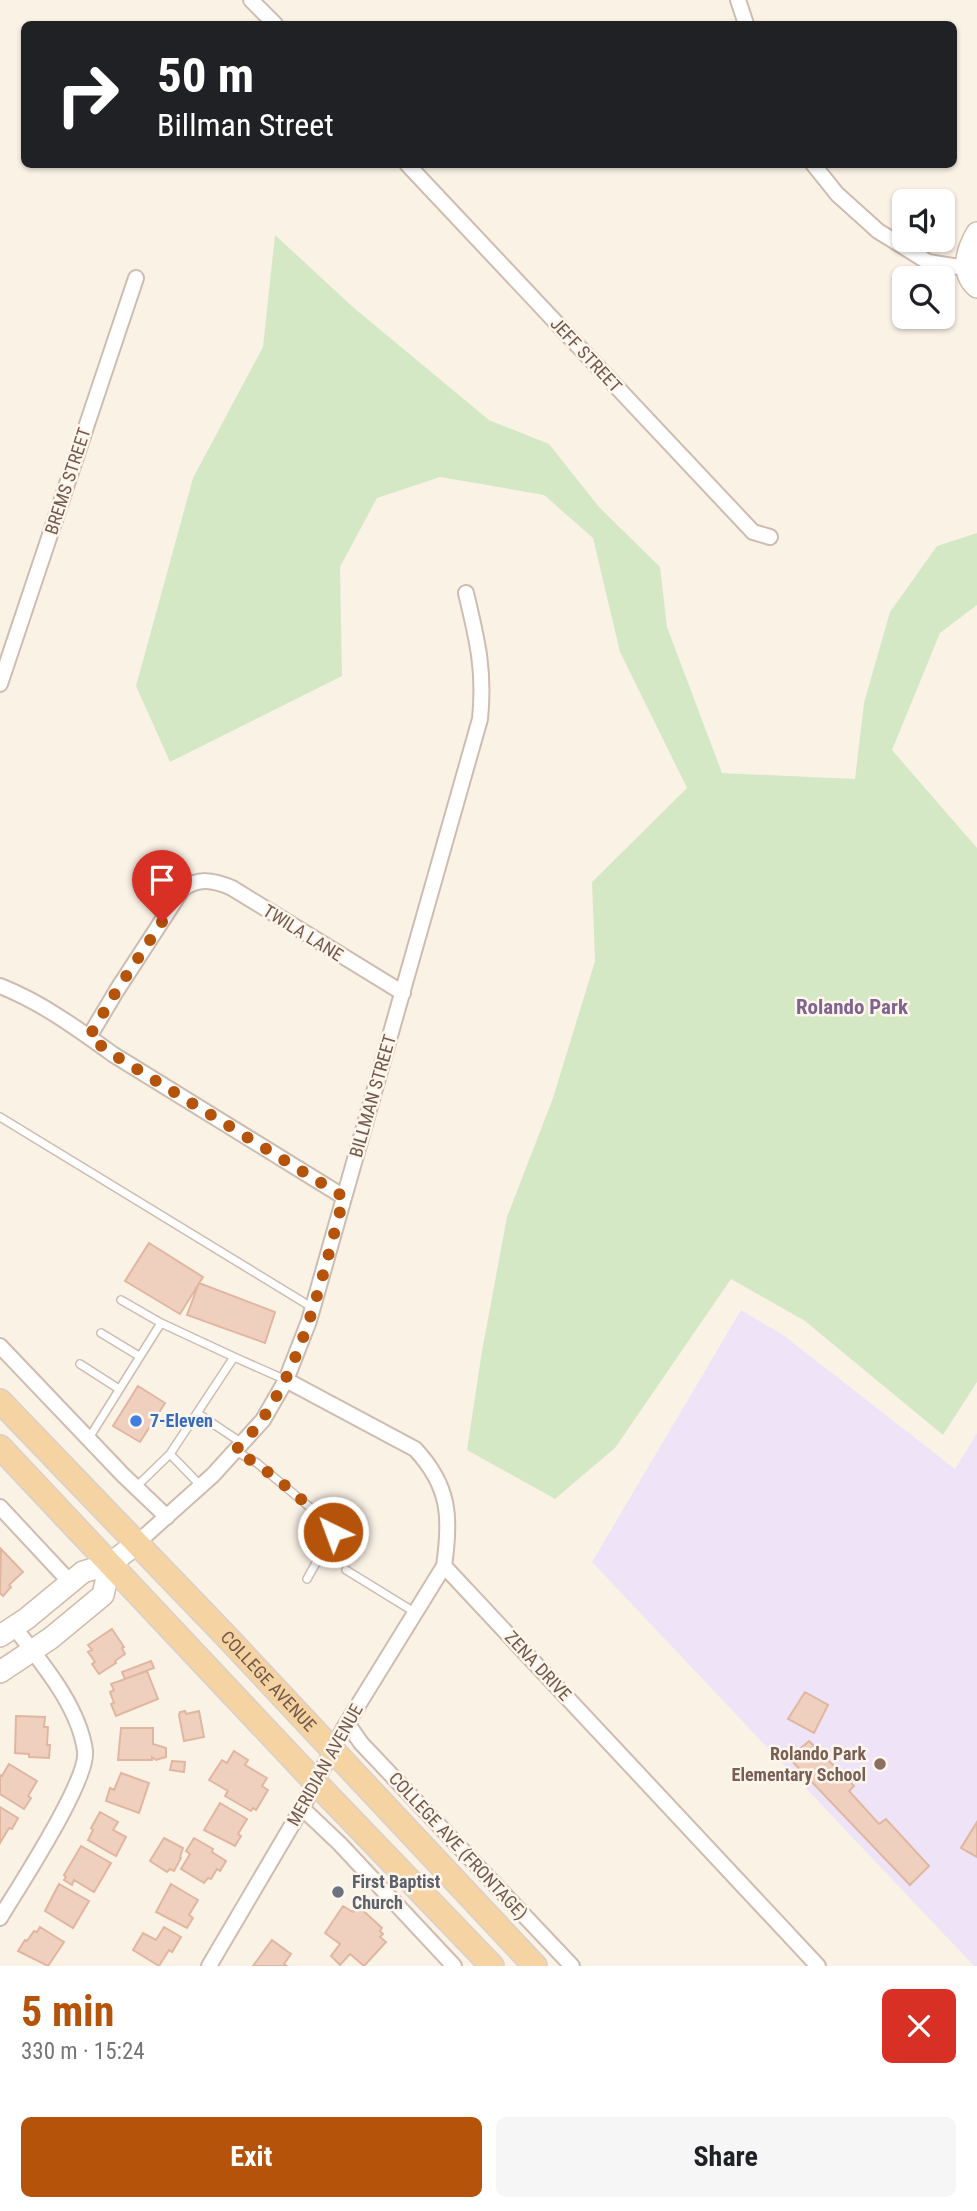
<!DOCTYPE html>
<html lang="en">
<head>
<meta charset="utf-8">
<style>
  :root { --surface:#fff; --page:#f6f6f6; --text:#202124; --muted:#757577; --accent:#b45309 }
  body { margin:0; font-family:"Roboto Condensed",sans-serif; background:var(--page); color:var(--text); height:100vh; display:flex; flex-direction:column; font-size:26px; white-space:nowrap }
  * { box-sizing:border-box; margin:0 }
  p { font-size:23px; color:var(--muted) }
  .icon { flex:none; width:38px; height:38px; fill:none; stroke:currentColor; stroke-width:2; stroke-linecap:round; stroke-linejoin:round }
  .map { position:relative; height:1966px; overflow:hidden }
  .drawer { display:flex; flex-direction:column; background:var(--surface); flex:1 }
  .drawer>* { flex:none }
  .hud { position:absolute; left:21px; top:21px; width:936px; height:147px; border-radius:10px; box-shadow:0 2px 5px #0004; background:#202124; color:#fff; overflow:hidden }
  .controls { position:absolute; left:892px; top:189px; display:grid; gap:14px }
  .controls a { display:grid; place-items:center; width:63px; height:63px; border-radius:10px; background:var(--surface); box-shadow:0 2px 5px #0004; font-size:35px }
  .pin { position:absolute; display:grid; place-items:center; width:60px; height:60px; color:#fff; margin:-72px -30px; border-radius:50% 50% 50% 0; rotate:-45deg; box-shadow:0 0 7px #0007 }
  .pin .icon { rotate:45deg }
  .me { position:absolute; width:77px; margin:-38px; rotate:318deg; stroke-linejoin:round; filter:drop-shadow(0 0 5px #0008) }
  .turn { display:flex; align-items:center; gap:24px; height:147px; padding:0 21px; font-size:32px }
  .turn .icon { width:91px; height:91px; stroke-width:2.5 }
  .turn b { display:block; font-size:49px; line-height:60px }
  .round { display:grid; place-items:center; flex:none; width:74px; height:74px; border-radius:10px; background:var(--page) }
  .head { display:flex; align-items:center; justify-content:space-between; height:119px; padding:0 21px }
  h1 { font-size:42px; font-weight:700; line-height:52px; color:var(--accent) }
  .primary-button { display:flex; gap:14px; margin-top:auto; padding:14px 21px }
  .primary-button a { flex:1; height:80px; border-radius:10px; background:var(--accent); color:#fff; font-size:28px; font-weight:700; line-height:80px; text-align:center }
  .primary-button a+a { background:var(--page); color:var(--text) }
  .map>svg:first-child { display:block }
</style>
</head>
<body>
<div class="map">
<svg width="977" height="1966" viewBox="0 0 977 1966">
  <rect width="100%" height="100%" fill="#fbf2e6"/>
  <path fill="#efe3f8" d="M741,1310L783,1335L955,1469L977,1433V1966H974L592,1562Z"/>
  <path fill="#d5e8c5" d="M275,235L354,308L489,420L549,444L599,507L660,567L667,627L722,773L855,779L864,703L890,612L937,546L977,533V605L940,633L892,750L977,848V1382L943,1435L805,1321L731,1279L615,1448L555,1499L467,1450L482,1351L507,1217L553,1098L595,961L592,882L687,788L620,652L593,538L544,495L440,477L377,498L340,567L342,676L170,762L136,686L193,478L263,347Z"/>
  <path fill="#efd0bf" stroke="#e1b6a0" stroke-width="2" d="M149,1243L203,1277L180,1314L125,1281Z
    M199,1283L275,1312L265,1343L187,1315Z
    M138,1386L165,1403L140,1442L113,1426Z
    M1,1549L23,1572L9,1585L11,1587L3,1596L0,1593Z
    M112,1629L124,1647L122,1648L125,1654L115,1661L116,1663L99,1674L92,1664L95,1662L88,1652L92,1650L88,1645Z
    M151,1661L154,1668L125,1679L122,1672Z
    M147,1671L158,1699L116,1716L111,1704L114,1703L110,1692L114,1690L111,1684Z
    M805,1692L828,1705L814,1733L788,1719Z
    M185,1711L186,1714L199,1711L204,1737L184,1741L179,1715L180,1712Z
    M16,1716L45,1717L44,1727H48L47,1745H50L49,1758L29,1757V1754L15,1753Z
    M121,1728H153V1744L166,1748V1757L156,1760L152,1757V1760H118Z
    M809,1741L854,1786L849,1791L879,1824L886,1819L929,1866L910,1885L789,1758Z
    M234,1751L248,1760L245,1765L267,1778L262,1786L268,1790L256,1810L253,1808L251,1811L225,1796L228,1791L209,1780L222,1760L227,1763Z
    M172,1761L185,1762L184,1772L170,1770Z
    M9,1764L37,1781L28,1796L31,1798L24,1809L0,1794V1775L2,1776Z
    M121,1773L149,1783L139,1813L106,1801L110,1788L114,1790Z
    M220,1803L247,1819L238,1834L241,1836L235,1846L204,1830Z
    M0,1807L18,1818L12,1829L9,1828L0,1843Z
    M100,1812L118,1822L113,1830L126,1837L116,1856L88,1840L93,1830L91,1828Z
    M977,1822V1857L961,1848Z
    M164,1838L183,1848L180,1857L181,1858L174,1871L170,1869L167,1872L150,1861Z
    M194,1838L213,1849L212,1852L226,1861L220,1871L217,1869L211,1879L208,1878L204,1883L181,1869L190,1854L186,1851Z
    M81,1846L111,1863L94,1892L74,1880L72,1885L64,1880L66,1877L64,1875Z
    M59,1884L89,1901L73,1928L45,1911Z
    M171,1884L198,1900L189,1915L193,1918L187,1928L156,1912Z
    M343,1906L353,1912L358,1906L382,1928L380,1931L383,1934L380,1937L386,1942L364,1966L350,1954L340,1965L331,1956L340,1944L325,1933Z
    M40,1927L64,1942L48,1966L18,1951L25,1940L27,1941L34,1931L37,1932Z
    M164,1927L181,1937L172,1952L169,1950L159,1966L133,1950L143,1933L156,1940Z
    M272,1940L291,1954L284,1964L287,1966H253Z"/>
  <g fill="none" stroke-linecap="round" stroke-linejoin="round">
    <g stroke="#cebcb0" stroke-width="10">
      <path id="lane" d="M0,1117L313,1308
        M121,1300L161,1323L234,1357
        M101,1333L139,1356
        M80,1364L119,1389
        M197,1413L242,1443
        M89,1438L161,1323
        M235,1451L257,1463L331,1525V1536L307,1579
        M170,1454L201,1486
        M136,1487L170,1454L234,1357L286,1380
        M346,1570L416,1613"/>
    </g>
    <g stroke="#cebcb0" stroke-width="18">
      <path id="street" d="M251,0L275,24
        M738,0L746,24
        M407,164L753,532L770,537
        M813,164L837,194L878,231L928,262L965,268
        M0,684L136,278
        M0,986C41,1002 78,1029 114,1055L344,1197
        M89,1037L117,990L182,890C197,877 214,880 232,888L403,993
        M0,1346L123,1475L167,1517
        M286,1380L415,1449C450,1486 451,1518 444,1566L818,1966
        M0,1507L70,1582
        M137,1543L213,1475L263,1420L286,1380L309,1321L480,719C485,670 477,639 466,593
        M347,1723L361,1743L572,1966
        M302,1808L340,1844L454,1966
        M0,1918C18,1888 89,1780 85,1751C79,1706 41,1662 14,1627
        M209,1966L302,1808L344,1728L444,1566"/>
    </g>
    <g stroke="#d1bbad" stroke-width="24">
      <path id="secondary" d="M977,233C967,250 960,272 977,287
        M0,1636L26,1619L83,1572L110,1564L137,1543
        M0,1672L51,1638L103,1595L110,1564"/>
    </g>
    <g stroke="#d8d0cd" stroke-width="26">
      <g id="primary">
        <path id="s1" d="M0,1401L225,1635L535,1966"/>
        <path d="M0,1447L315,1782L492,1966"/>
      </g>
    </g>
    <use href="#lane" stroke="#fff" stroke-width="7"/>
    <use href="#street" stroke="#fff" stroke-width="14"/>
    <use href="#secondary" stroke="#fff" stroke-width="21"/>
    <use href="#primary" stroke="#f6d3a2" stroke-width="23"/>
  </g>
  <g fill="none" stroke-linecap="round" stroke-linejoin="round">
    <path stroke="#b45309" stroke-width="12" stroke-dasharray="0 21.6" d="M162,922L117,990L89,1037L114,1055L344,1197C323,1272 307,1353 263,1418C256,1430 244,1440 235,1451C271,1470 301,1500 331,1525L333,1532"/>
  </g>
  <circle fill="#3f7fe0" stroke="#fef6ec" stroke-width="2.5" cx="136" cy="1421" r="7"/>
  <circle fill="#8d6e63" stroke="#fef6ec" stroke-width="2.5" cx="880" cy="1764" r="7"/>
  <circle fill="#6b7280" stroke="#fef6ec" stroke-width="2.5" cx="338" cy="1892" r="7"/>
  <g text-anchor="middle" stroke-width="5" stroke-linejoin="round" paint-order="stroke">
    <g font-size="18" fill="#73584c" stroke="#fef6ec">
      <text transform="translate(586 355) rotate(47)" y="6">JEFF STREET</text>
      <text transform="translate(68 481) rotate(-72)" y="6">BREMS STREET</text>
      <text transform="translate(303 933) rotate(32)" y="6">TWILA LANE</text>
      <text transform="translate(373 1096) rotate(-74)" y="6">BILLMAN STREET</text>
      <text transform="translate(538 1666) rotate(47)" y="6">ZENA DRIVE</text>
      <text dy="6" stroke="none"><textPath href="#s1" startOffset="388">COLLEGE AVENUE</textPath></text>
      <text transform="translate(325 1765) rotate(-61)" y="6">MERIDIAN AVENUE</text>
      <text transform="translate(458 1846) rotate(47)" y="6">COLLEGE AVE (FRONTAGE)</text>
    </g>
    <g font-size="18" font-weight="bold" fill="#366cbe" stroke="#fef6ec" text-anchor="start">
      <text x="150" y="1427">7-Eleven</text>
    </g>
    <g font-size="18" font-weight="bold" fill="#785e54" stroke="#fef6ec" text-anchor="end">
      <text x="866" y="1760">Rolando Park<tspan x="866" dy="21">Elementary School</tspan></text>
    </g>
    <g font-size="18" font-weight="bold" fill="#5b616d" stroke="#fef6ec" text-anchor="start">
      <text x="352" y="1888">First Baptist<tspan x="352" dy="21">Church</tspan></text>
    </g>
    <g font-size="21" font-weight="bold" fill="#7f648f" stroke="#fef6ec">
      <text x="852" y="1014">Rolando Park</text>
    </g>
  </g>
</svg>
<div class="controls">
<a><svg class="icon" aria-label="sound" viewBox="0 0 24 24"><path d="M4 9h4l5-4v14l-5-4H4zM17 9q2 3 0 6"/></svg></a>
<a><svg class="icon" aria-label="search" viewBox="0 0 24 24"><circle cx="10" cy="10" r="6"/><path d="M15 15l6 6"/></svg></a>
</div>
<div class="pin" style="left:162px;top:922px;background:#d93025"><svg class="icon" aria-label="arrive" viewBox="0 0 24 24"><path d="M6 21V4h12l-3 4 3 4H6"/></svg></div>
<svg class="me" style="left:333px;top:1532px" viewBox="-20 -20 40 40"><circle r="17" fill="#b45309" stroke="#fff" stroke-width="3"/><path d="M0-11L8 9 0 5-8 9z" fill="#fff"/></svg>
<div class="hud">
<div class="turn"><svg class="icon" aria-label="right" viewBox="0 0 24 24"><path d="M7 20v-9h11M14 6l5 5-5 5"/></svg><div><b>50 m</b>Billman Street</div></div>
</div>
</div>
<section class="drawer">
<div class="head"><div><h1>5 min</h1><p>330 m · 15:24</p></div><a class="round" style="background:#d93025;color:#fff"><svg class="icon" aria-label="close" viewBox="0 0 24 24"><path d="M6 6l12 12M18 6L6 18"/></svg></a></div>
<div class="primary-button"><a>Exit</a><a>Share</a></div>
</section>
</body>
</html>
